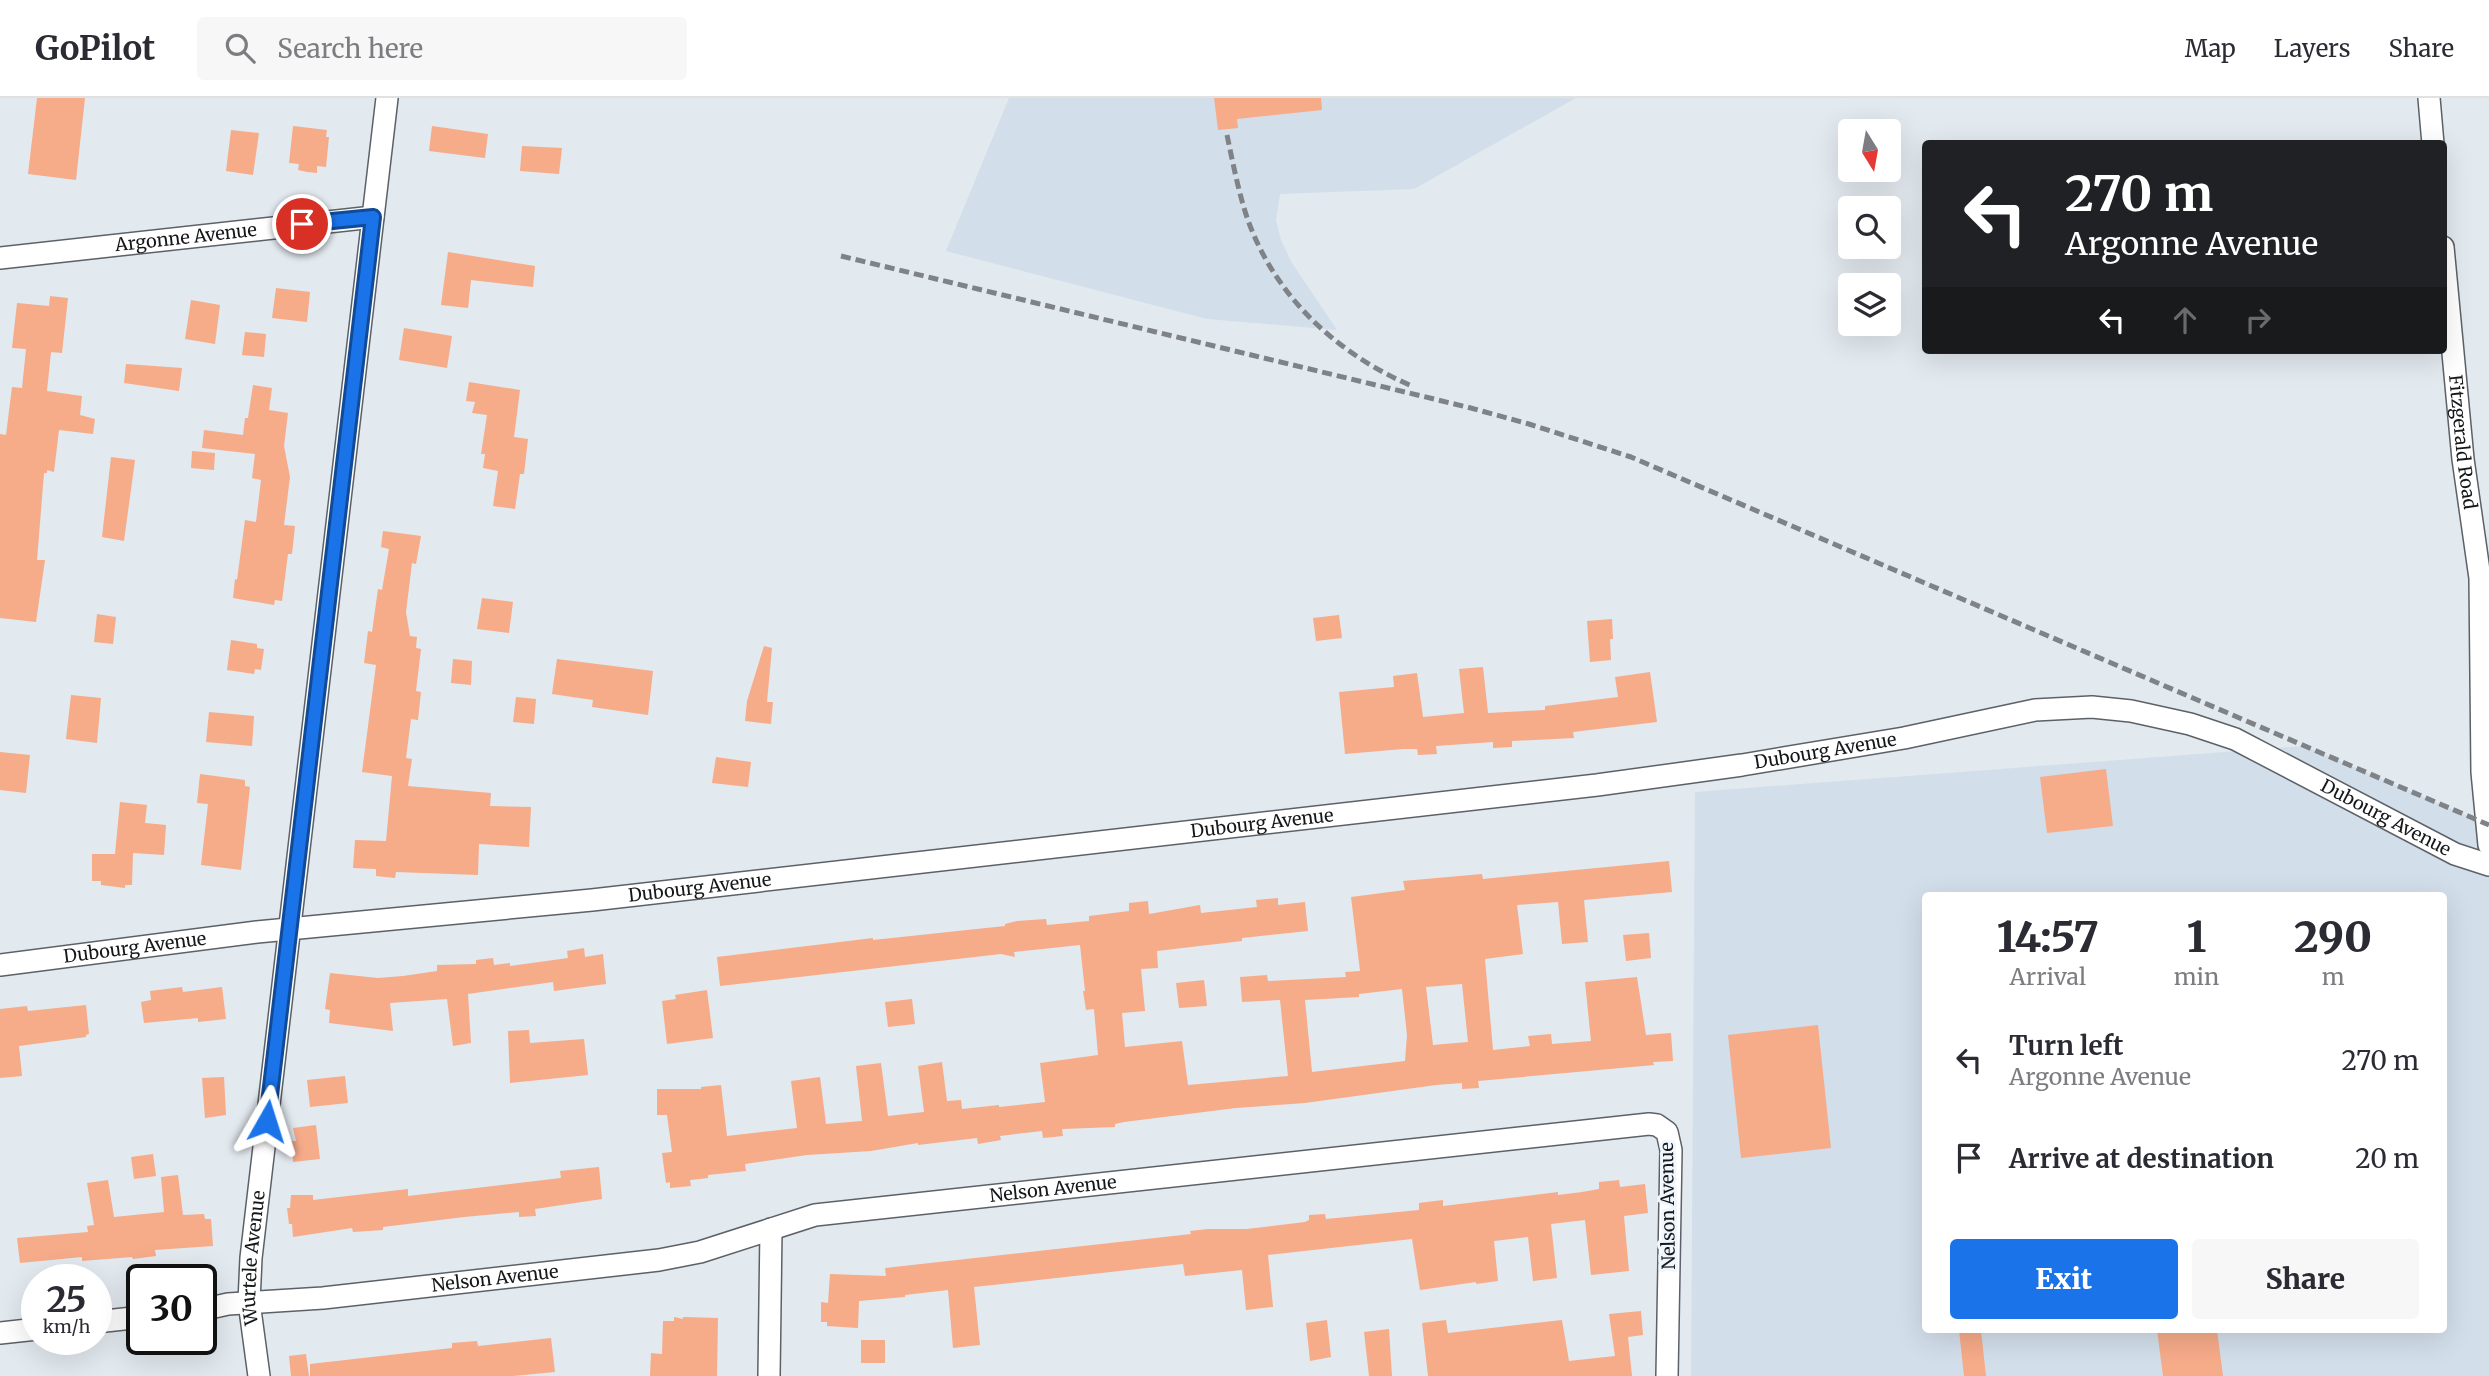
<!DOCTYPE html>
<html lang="en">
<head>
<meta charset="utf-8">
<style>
  :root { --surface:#fff; --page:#f7f7f7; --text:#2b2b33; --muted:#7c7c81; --line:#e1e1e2; --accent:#1a73e8 }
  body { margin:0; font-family:Merriweather,serif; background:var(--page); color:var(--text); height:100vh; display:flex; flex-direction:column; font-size:26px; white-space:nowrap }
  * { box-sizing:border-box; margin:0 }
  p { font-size:23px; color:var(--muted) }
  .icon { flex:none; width:38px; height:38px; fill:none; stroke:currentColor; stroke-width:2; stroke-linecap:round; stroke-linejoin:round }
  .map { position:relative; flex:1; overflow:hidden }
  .drawer { position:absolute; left:1922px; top:794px; width:525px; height:441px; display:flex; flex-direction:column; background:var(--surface); border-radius:7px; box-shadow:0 7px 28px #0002 }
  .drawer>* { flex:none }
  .hud { position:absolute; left:1922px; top:42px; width:525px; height:214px; border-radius:7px; box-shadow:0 7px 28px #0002; background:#202124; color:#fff; overflow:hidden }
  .needle { width:46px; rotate:169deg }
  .fabs { position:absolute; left:1838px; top:21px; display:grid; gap:14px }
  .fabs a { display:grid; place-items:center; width:63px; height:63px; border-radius:7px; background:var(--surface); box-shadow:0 7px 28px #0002; font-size:35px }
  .speed { position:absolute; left:21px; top:1166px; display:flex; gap:14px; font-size:35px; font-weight:700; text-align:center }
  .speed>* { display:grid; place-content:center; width:91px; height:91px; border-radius:50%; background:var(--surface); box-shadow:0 7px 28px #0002; line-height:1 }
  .speed small { font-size:18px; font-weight:400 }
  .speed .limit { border:4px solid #111; border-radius:10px; background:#fff; color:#111 }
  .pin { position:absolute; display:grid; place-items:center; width:60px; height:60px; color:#fff; margin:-30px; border:4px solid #fff; border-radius:50%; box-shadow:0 2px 7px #0007 }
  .me { position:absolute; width:77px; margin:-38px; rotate:6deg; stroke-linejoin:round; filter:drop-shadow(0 0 5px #0008) }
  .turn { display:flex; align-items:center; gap:24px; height:147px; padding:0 28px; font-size:32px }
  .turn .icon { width:91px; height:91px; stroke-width:2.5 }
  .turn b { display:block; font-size:49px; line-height:60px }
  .lanes { display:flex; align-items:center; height:66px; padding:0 28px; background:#0003; justify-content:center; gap:35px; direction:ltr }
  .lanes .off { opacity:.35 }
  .eta { display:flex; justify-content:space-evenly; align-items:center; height:119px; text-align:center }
  .eta b { font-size:42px; font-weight:800; line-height:49px }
  .primary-button { display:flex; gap:14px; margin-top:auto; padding:14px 28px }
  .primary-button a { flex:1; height:80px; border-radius:7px; background:var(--accent); color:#fff; font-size:28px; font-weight:800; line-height:80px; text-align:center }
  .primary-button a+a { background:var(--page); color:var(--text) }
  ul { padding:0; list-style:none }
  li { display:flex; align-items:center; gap:21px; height:98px; padding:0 28px }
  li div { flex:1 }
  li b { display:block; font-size:26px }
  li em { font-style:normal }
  header { display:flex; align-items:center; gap:42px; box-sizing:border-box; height:98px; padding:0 35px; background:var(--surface); border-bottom:2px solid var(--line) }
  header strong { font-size:33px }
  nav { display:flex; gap:38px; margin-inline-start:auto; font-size:24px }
  .search { width:490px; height:63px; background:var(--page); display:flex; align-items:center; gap:18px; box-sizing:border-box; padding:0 24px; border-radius:7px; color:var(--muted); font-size:26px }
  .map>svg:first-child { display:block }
</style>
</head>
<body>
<header>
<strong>GoPilot</strong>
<div class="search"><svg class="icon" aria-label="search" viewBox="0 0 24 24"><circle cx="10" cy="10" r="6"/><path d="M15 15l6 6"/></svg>Search here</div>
<nav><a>Map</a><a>Layers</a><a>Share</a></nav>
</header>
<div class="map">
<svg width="2489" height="1278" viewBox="0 0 2489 1278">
  <rect width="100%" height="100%" fill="#e2e9ef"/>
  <path fill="#d2deea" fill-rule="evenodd" d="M1009,0H1576L1414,91L1280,96L1276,122L1281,142L1292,165L1337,232L1207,221L946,153Z
    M2305,648L2489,727V1278H1691L1695,694ZM1925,798H2443V1232H1925Z"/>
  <path fill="#f6ab89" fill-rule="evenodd" d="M37,0H85L76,82L28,76Z
    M1214,0H1321L1322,12L1237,21L1238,30L1218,32Z
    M293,28L327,32L326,39H329L326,69L317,68V75L307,74L298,72L299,66L289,65Z
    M432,28L488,36L485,60L429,53Z
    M231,32L259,35L253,77L226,73Z
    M522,48L562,50L559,76L520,73Z
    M448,154L535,168L533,189L471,182L468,210L441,207Z
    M276,190L310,194L307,224L272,220Z
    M50,198L68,200L62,255L51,254L47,293L82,298L80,317L95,321L93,336L59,332L54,374L47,372V375H44L37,462H45L36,524L0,520V336L6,337L12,289L22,290L26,251L12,250L17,205L49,208Z
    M191,202L220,207L215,246L185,241Z
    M404,230L452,238L447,270L399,262Z
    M245,234L266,236L264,259L242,257Z
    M126,266L182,270L179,293L124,285Z
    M469,284L520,292L514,339L528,341L524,376H520L515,411L493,408L498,373L483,370L485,356H481L487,317L472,315L475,304L466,303Z
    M253,287L272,290L269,312L288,315L284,348L290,379L284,427L295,428L292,456H288L282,503L275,502L274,507L233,500L235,481L237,482L245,422L256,424L261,382L252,380L255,356L202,350L204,332L243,337L245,320H248Z
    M192,353L215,355L214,372L191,370Z
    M111,359L135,362L124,443L102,439Z
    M383,433L421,438L416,466L412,465L406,514L410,538L417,539L416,550L421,551L416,593L421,594L418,622L411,621L406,660L412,661L408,688L491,695L490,708L531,709L529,749L479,746L478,777L396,774L395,780L376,778V771L353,770L355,742L386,743L392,678L362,674L376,567L364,565L368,533L372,534L378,491L382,492L389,451L381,449Z
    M482,500L513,504L509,535L477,531Z
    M97,516L116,519L113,546L94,544Z
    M1339,517L1342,540L1316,543L1313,520Z
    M1612,521L1613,541H1610L1611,562L1590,564L1587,523Z
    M231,542L257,546V550L264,551L261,572L255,571L254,576L227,572Z
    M764,548L772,550L767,604H773L771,626L745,623L747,603Z
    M453,561L472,563L471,587L451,585Z
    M557,561L653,573L648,617L592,609L593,602L552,596Z
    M1483,569L1488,615L1545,612V608L1618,599L1615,579L1650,574L1657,624L1573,634L1574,640L1512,643V649L1493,650V644L1436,648L1437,656L1418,657L1417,651H1403L1345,656L1339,594L1394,589L1393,578L1417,575L1423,619L1464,615L1459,571Z
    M71,597L101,600L97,645L66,641Z
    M516,599L536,601L534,626L513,624Z
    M209,614L254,618L252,648L206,644Z
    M0,654L30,657L26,695L0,692Z
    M716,659L751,664L748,689L712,685Z
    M2106,671L2113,728L2047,735L2040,679Z
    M200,676L245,682V688L250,689L241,772L201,767L208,706L197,705Z
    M120,704L147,707L145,725L166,727L164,757L133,755L132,787H125V790L101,787V783H92V756H115Z
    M1669,763L1672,794L1584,802L1588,844L1562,846L1558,804L1517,807L1523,856L1485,861L1493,952L1530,948L1528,938L1551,936L1552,946L1591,943L1585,884L1637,879L1646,937L1671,935L1673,963L1653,964L1654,967L1478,983L1479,990L1462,991V985L1436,987L1305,1005L1236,1010L1124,1024L1115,1026V1029L1062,1031L1063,1038L1043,1040L1042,1033L1000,1038L1001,1042L978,1046L977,1040L918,1047V1045L871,1053L807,1057L745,1066L746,1073L708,1077V1080L690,1082L691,1088L670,1090V1084L666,1085L662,1055L672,1054L667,1017H657V991H701V989L721,987L727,1038L797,1030L791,983L820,979L826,1026L862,1023L856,968L881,965L888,1018L924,1014L918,968L942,964L947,1003L961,1002L962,1011L999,1007V1009L1045,1004L1040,965L1098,957L1094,911L1086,912L1083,893H1085L1080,847L1014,854L1015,859L1001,856L720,888L717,859L873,840V842L1005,828V826L1017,823L1046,821L1047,827L1089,823V818L1129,813V805L1148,803L1149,816L1200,807L1201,815L1257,809L1256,802L1278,800V807L1305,804L1308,833L1242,840V843L1157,853L1158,870L1141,871L1145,913L1122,915L1125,949L1182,943L1188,987L1288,978L1280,902L1242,904L1240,879L1267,877L1268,883L1346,879L1345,874L1360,873L1351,799L1405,792L1403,783L1482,776L1483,781ZM1462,886L1468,944L1433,947L1426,889ZM1402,891L1407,937L1405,963L1312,974L1305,902L1359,899V896Z
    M1649,835L1651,860L1626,863L1623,837Z
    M584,850L585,859L603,856L606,886L554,893L553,884L468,896L471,945L453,948L447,901L390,905L393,933L329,925L330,912L325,911L330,875L378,880L403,878L437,873V867L476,866V862L493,860L494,867L510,865V868L568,860L567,853Z
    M1204,882L1207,908L1179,910L1176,885Z
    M182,889L183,894L222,889L226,921L198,924V920L144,925L141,904L151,902L150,893Z
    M707,892L713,940L667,946L662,903L676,901L675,897Z
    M912,901L915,926L888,929L885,904Z
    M86,907L89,936L86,937V939L19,948L22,978L0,980V911L27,908L28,913Z
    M1818,927L1831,1050L1741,1060L1728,937Z
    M529,932L530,945L584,941L588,977L510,985L508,933Z
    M345,978L348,1005L310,1009L307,982Z
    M224,979L226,1017L205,1020L202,980Z
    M316,1027L320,1061L293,1064L291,1043H296L293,1030Z
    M153,1056L156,1078L134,1081L131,1059Z
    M599,1069L602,1101L535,1111L536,1118L519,1119V1114L464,1119L383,1129V1132L353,1134L352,1130L293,1139L292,1126H289L287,1110H290L291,1097H313V1102L408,1091V1098L561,1080L560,1073Z
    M178,1077L183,1117L204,1116L205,1121H211L213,1148L155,1152L156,1158L133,1161L132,1159L82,1163V1159L20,1165L17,1140L88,1134L87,1128L94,1127L87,1085L108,1082L114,1119L164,1114L161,1079Z
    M1619,1082L1620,1089L1645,1086L1648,1115L1624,1118L1629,1173L1591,1177L1585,1122L1551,1126L1557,1180L1533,1183L1528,1139L1494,1143L1498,1183L1476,1186V1184L1420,1192L1412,1141L1268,1157L1273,1209L1246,1212L1242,1172L1185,1178L1183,1166L974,1189L980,1247L953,1250L948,1192L905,1197V1199L859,1203L858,1230L827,1228V1224H821V1204L828,1205L830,1176L886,1178L885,1170L1191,1136L1190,1133L1208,1131H1247L1305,1124L1309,1122V1117L1325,1116L1326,1121L1419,1112V1105L1443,1102V1108L1558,1094V1097L1582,1094L1599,1091V1084Z
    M1641,1213L1643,1237L1628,1239L1632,1278H1428L1422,1225L1446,1222L1448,1235L1562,1222L1569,1263L1615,1258L1609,1216Z
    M674,1219L683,1221V1219L718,1220L717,1278H650L651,1255L662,1256L663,1223H674Z
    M1327,1222L1331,1259L1310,1263L1306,1225Z
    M1389,1231L1392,1278H1369L1364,1234Z
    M1959,1232H1981L1986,1278H1964Z
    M2157,1232H2217L2223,1278H2163Z
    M551,1240L555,1274L513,1278H310V1266L452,1250V1245L477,1243L478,1248Z
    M861,1242H885V1265H861Z
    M306,1256L309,1278H291L289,1258Z"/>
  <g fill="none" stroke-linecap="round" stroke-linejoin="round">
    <g stroke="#5c6167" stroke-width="24">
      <g id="street">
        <path d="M2429,0L2433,46"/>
        <path id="s1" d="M2443,149L2463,361L2480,480L2482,674L2489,747"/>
        <path id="s2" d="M0,160L373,119"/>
        <path id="s3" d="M0,867L257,834L592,802L1597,687L1742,667L1904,640L2035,612L2092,609L2131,613L2190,626L2235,641L2455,756L2489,767"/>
        <path id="s4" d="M201,1212L228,1206L323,1200L659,1162L700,1154L815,1117L1649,1026L1657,1027L1667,1034L1671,1052L1667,1278"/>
        <path d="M96,1224L142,1219"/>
        <path d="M0,1235L37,1231"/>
        <path id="s5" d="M259,1278L249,1204L251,1160L387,0"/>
        <path d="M769,1278L771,1131"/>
      </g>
    </g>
    <use href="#street" stroke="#fff" stroke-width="21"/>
    <path stroke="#7f8387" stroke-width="5" stroke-dasharray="10 5" stroke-linecap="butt" d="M1227,37C1232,61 1237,86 1244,110C1269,193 1334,255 1412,288
      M841,158L1467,309L1529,326L1631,359L2489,727"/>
  </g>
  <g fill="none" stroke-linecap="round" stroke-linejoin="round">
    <g stroke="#114b97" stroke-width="18">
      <path id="route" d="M267,1023L373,119L302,126"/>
    </g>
    <use href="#route" stroke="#1a73e8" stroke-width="12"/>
  </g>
  <g text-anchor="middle" stroke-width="6" stroke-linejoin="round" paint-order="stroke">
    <g font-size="18" fill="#151719" stroke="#f0f6fd">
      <text dy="6" stroke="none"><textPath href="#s2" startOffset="187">Argonne Avenue</textPath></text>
      <text dy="6" stroke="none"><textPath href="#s1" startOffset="196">Fitzgerald Road</textPath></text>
      <text dy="6" stroke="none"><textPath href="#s3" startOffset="1838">Dubourg Avenue</textPath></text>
      <text dy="6" stroke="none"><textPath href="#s3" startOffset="2426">Dubourg Avenue</textPath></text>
      <text dy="6" stroke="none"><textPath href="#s3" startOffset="1270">Dubourg Avenue</textPath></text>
      <text dy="6" stroke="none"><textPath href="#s3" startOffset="704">Dubourg Avenue</textPath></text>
      <text dy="6" stroke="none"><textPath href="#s3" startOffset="136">Dubourg Avenue</textPath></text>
      <text dy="6" stroke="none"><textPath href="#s4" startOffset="863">Nelson Avenue</textPath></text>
      <text transform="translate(1668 1108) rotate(-91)" y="6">Nelson Avenue</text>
      <text dy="6" stroke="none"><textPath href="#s5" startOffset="119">Wurtele Avenue</textPath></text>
      <text dy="6" stroke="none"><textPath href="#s4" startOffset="296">Nelson Avenue</textPath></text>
    </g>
  </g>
</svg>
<div class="fabs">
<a><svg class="needle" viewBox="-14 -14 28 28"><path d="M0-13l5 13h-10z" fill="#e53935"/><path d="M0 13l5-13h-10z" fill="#7c7c81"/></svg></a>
<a><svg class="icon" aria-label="search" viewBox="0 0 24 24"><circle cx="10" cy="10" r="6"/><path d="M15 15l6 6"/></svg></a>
<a><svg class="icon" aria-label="layers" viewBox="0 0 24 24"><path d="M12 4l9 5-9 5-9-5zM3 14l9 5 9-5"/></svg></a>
</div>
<div class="speed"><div>25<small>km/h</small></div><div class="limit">30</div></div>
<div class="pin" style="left:302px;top:126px;background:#d93025"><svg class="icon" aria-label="arrive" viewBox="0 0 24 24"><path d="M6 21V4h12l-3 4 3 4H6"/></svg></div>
<svg class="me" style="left:267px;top:1023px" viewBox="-20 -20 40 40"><path d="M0-17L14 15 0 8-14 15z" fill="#1a73e8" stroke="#fff" stroke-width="4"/></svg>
<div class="hud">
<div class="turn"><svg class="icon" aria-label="left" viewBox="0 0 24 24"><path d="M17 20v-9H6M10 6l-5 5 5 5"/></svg><div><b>270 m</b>Argonne Avenue</div></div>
<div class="lanes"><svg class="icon" aria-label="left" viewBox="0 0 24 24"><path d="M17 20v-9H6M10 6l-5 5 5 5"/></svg><svg class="icon off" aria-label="ahead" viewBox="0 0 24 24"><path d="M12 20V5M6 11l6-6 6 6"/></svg><svg class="icon off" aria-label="right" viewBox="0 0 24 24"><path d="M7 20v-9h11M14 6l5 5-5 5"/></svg></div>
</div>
<section class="drawer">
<div class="eta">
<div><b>14:57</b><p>Arrival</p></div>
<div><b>1</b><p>min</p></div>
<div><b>290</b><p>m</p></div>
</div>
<ul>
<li><svg class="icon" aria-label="left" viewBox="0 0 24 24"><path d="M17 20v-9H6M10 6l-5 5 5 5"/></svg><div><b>Turn left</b><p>Argonne Avenue</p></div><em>270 m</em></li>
<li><svg class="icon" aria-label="arrive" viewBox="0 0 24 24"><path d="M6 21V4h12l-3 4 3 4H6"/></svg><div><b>Arrive at destination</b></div><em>20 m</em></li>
</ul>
<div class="primary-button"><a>Exit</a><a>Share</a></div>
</section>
</div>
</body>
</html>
